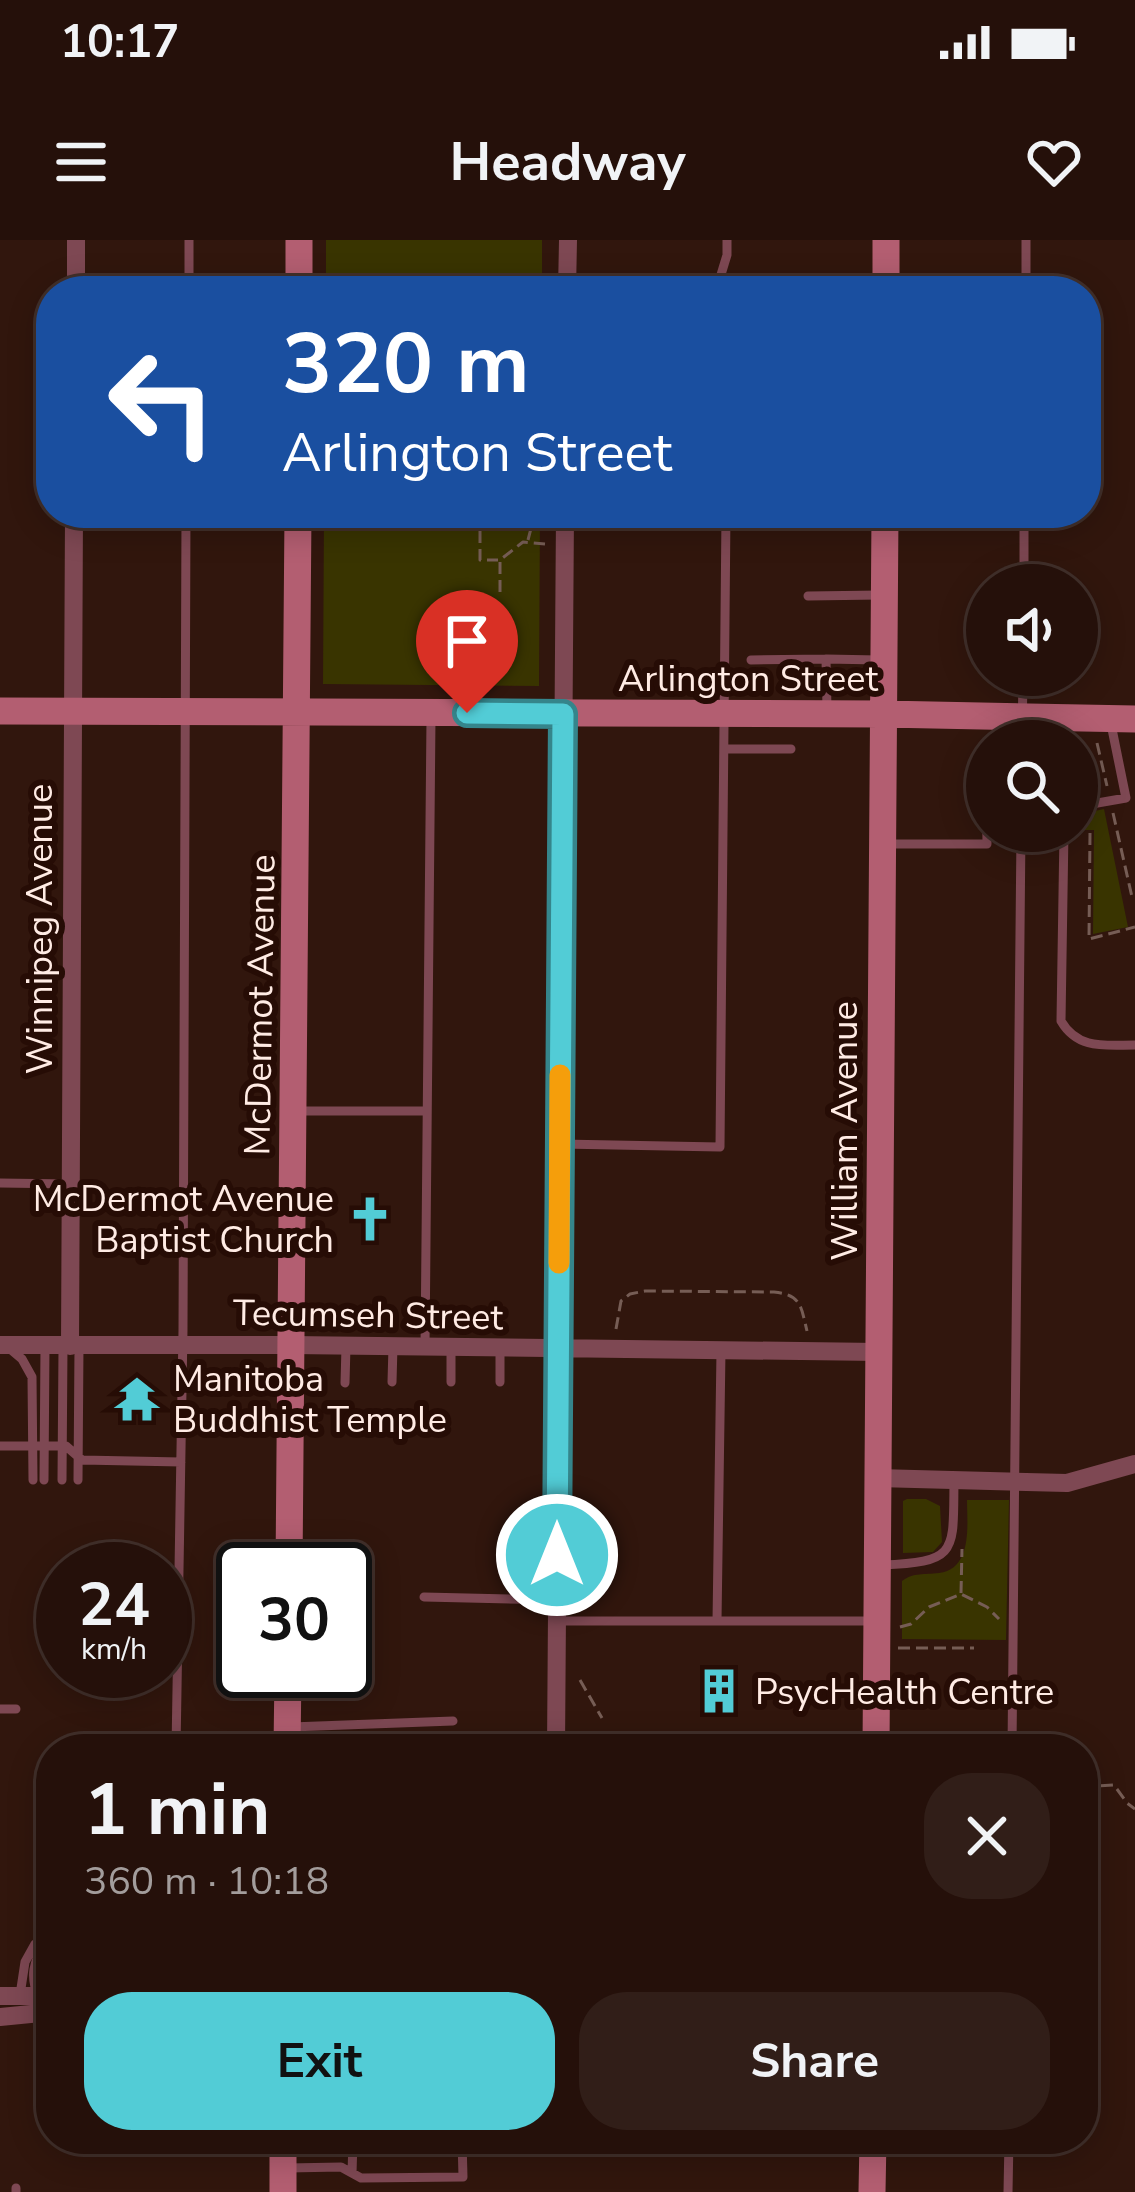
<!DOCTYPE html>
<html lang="en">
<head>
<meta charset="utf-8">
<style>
  :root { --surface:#25100a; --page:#311e18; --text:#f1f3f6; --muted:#a39d9c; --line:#42302b; --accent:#52ccd6 }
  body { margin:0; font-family:"Nunito Sans",sans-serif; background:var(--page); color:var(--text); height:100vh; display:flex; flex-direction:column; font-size:45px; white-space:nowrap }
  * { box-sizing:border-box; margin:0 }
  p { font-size:39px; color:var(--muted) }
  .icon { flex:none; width:66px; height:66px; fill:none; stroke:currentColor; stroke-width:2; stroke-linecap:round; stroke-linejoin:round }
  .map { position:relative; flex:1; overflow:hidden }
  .details { position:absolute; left:36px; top:1494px; width:1062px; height:420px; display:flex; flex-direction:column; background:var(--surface); border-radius:48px; box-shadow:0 6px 30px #0003,0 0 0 3px var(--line) }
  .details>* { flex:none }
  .banner { position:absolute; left:36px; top:36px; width:1065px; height:252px; border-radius:48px; box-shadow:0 6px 30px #0003,0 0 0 3px var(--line); background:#1a4fa0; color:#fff; overflow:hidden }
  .controls { position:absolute; left:966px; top:324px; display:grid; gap:24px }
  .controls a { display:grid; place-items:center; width:132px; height:132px; border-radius:50%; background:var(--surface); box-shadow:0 6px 30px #0003,0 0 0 3px var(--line); font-size:60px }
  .speed { position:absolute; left:36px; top:1302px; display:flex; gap:24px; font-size:60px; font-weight:700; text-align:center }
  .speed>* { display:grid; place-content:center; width:156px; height:156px; border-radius:50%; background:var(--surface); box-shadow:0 6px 30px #0003,0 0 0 3px var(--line); line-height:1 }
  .speed small { font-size:30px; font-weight:400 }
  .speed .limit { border:6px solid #111; border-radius:18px; background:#fff; color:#111 }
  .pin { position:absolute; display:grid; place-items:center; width:102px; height:102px; color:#fff; margin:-123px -51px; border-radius:50% 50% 50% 0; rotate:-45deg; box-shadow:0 0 12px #0007 }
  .pin .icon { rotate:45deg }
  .me { position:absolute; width:132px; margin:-66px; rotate:0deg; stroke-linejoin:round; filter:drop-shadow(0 0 9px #0008) }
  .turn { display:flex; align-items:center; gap:42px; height:252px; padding:0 48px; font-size:54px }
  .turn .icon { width:156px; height:156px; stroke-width:2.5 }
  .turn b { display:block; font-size:84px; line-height:102px }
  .round { display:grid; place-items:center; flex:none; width:126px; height:126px; border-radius:48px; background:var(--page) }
  .head { display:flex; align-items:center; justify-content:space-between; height:204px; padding:0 48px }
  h1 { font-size:72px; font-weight:700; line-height:90px }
  .action { display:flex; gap:24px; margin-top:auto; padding:24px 48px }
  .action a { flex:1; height:138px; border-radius:48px; background:var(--accent); color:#111; font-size:48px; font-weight:700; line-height:138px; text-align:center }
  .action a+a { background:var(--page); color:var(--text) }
  .status { display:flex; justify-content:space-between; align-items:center; height:84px; padding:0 60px; background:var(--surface); direction:ltr }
  .status svg { height:33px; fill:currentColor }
  header { display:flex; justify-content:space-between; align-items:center; height:156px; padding:0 48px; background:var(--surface); font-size:54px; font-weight:700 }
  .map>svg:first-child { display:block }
</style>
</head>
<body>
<div class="status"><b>10:17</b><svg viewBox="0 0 49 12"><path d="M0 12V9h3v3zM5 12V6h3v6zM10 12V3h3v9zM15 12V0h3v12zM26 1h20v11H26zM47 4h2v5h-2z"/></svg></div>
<header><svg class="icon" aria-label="menu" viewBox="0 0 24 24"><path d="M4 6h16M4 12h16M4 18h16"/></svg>Headway<svg class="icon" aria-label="heart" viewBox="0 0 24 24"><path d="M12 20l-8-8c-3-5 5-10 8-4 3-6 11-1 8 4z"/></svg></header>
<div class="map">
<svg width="1135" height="1952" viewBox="0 0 1135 1952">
  <rect width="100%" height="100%" fill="#31160d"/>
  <path fill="#393400" d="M326,0H542V51H326Z
    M324,273H540L539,446L323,444Z
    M1104,569L1128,687L1093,694L1094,590H1077V578L1081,574Z
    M907,1259H926L940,1266L942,1302L933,1312L903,1313V1261Z
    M967,1260H1009L1006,1400L902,1399V1341C914,1332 924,1335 939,1333C973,1329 967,1284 967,1260Z"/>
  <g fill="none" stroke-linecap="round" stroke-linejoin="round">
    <path stroke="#765d55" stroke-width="3" stroke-dasharray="12 6" stroke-linecap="butt" d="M480,273V320H498
      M528,300L535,273
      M500,352V320L523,302L545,304
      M1097,503L1107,546
      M1113,573L1132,657L1135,658
      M1090,593L1089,699L1135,687
      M616,1089L621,1061L630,1054L645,1051L774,1052C802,1055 801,1067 807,1091
      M961,1353L962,1309
      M900,1387L911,1384L929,1367L961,1354L987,1367L999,1379
      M898,1408H974
      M580,1440L602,1478
      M315,1443H332
      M598,1509L602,1500
      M1083,1547L1114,1545L1127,1563L1135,1569"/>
    <path stroke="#7e4853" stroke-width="9" d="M189,51V0
      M716,51L727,15V0
      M1026,51V0
      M1024,345V273
      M808,356L880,355
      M751,420L826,419
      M827,470L826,419L879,420
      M1022,501L1023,435
      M724,509H791
      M1077,570L1086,565L1126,558L1111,484
      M1064,591L1061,781C1078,810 1105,805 1135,805
      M887,604H987L986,523
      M295,871H427
      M561,904L720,907L726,273
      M0,943L71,944
      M425,1107L431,478
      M9,1108L22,1119L32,1137L33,1240
      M392,1142L393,1106
      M451,1142V1107
      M500,1142V1109
      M345,1143L346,1106
      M0,1206H66L82,1220L181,1222
      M44,1240L45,1105
      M62,1240L63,1107
      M78,1240L79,1106
      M882,1325C959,1322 953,1312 954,1241
      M424,1357L557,1360
      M557,1381H875
      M717,1381L721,1111
      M0,1469H16
      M291,1487L453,1481
      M176,1509L183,1090L186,273
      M1012,1509L1021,591
      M20,1755L25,1722L35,1704
      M38,1756C30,1736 33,1722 45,1704
      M289,1901H353L352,1933
      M288,1928L341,1927L361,1938L463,1937L462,1900
      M16,1952V1948
      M1008,1952L1009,1899"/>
    <path stroke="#7e4853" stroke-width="18" d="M76,51V0
      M567,51L568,0
      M0,1105H291L879,1112
      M70,1106L74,273
      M877,1238L1067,1243L1135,1224
      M556,1509L565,273
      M0,1756H51
      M0,1777L51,1772"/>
    <path stroke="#b35e71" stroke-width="27" d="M299,51V0
      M886,51V0
      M0,471L884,474L1135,479
      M289,1329L298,273
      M287,1509L288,1431
      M876,1509L885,273
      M283,1952V1899
      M872,1952L873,1899"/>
  </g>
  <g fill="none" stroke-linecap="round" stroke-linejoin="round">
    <g stroke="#35858b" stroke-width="30">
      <path id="route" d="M467,473L563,474L557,1315"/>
    </g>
    <use href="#route" stroke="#52ccd6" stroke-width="21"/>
    <path stroke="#f59e0b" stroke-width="21" d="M559,1023L560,835"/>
  </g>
  <defs>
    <g id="church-bare" transform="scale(3.6)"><path d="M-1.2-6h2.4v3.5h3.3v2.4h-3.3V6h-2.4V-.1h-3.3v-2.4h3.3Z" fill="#52ccd6" stroke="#260c05" stroke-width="2.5" paint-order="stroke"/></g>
    <g id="temple-bare" transform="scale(3.6)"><path d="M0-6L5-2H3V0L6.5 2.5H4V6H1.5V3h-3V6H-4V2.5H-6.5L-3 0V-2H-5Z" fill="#52ccd6" stroke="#260c05" stroke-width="2.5" paint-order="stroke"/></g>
    <g id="building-bare" transform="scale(3.6)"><path d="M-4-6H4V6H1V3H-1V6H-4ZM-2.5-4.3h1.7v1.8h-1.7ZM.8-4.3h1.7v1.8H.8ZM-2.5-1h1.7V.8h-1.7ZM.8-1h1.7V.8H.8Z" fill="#52ccd6" stroke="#260c05" stroke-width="2.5" paint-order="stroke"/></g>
  </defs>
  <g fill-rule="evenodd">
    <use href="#church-bare" x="370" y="979"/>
    <use href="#temple-bare" x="137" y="1159"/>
    <use href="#building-bare" x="719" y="1451"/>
  </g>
  <g text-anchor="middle" stroke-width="12" stroke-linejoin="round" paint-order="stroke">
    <g font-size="36" fill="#ffebe4" stroke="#260c05">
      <text x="748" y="451">Arlington Street</text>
      <text transform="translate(39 689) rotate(-90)" y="13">Winnipeg Avenue</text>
      <text transform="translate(259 765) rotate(-89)" y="13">McDermot Avenue</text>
      <text transform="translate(844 891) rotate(-90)" y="13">William Avenue</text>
      <text transform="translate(368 1074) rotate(1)" y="13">Tecumseh Street</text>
    </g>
    <g font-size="36" fill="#ffebe4" stroke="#260c05" text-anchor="start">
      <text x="334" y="971" text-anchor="end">McDermot Avenue<tspan x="334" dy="41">Baptist Church</tspan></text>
      <text x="173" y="1151">Manitoba<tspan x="173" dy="41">Buddhist Temple</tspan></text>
      <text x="755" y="1464">PsycHealth Centre</text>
    </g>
  </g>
</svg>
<div class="controls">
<a><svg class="icon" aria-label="sound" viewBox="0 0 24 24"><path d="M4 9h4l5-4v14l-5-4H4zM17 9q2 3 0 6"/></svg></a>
<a><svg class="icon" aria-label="search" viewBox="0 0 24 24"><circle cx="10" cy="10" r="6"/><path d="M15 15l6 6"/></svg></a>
</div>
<div class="speed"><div>24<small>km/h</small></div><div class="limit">30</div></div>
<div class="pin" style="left:467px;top:473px;background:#d93025"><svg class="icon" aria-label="arrive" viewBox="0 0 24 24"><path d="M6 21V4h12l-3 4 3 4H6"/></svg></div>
<svg class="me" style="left:557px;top:1315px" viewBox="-20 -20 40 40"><circle r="17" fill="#52ccd6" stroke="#fff" stroke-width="3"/><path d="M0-11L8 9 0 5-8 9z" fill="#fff"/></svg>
<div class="banner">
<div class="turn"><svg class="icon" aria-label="left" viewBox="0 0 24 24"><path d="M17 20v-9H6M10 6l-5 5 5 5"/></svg><div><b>320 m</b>Arlington Street</div></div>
</div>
<section class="details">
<div class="head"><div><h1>1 min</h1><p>360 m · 10:18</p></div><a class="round"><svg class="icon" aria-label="close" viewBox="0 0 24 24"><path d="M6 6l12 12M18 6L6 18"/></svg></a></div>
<div class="action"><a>Exit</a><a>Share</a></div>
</section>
</div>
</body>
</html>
